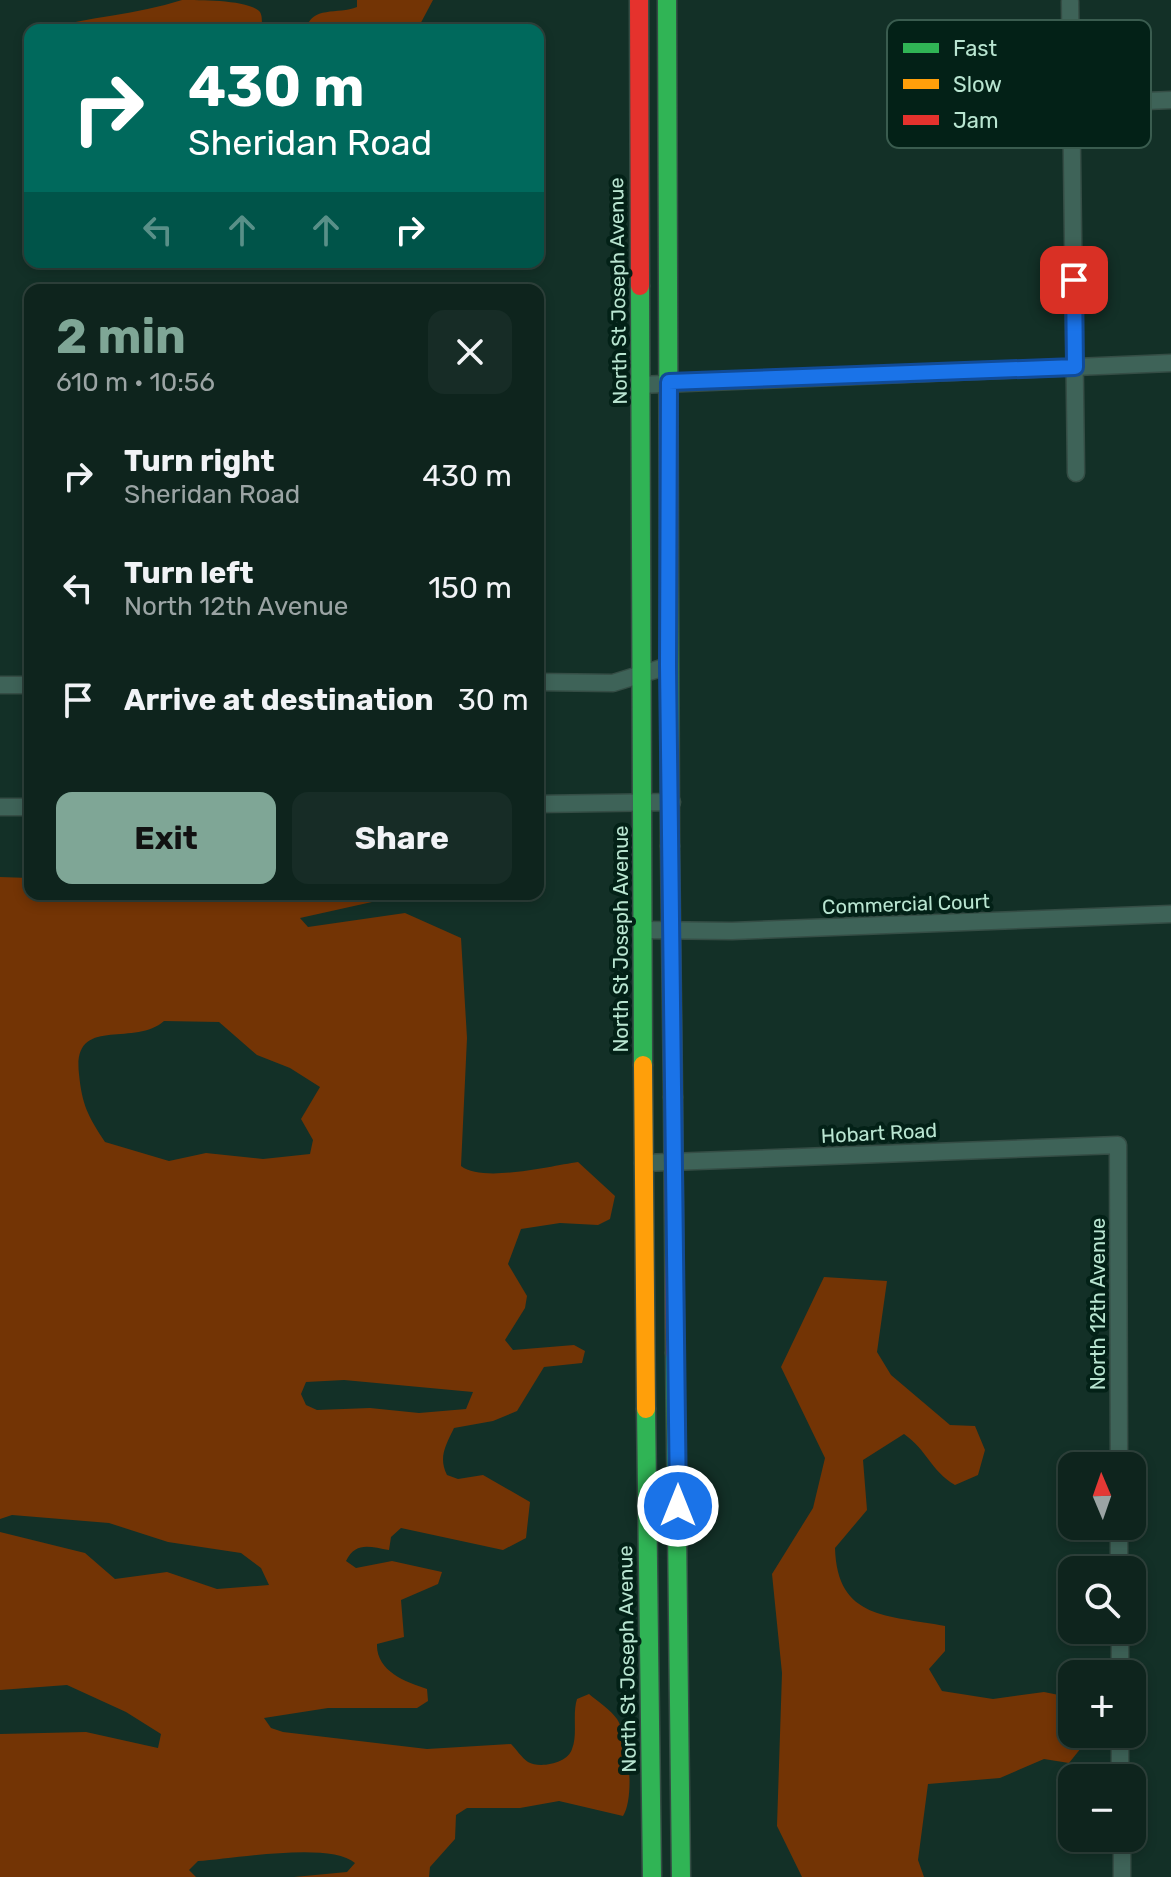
<!DOCTYPE html>
<html lang="en">
<head>
<meta charset="utf-8">
<style>
  :root { --surface:#0e241d; --page:#172c26; --text:#f1f3f6; --muted:#9ba4a4; --line:#2e413b; --accent:#7fa696 }
  body { margin:0; font-family:Rubik,sans-serif; background:var(--page); color:var(--text); height:100vh; display:flex; flex-direction:column; font-size:30px; white-space:nowrap }
  * { box-sizing:border-box; margin:0 }
  p { font-size:26px; color:var(--muted) }
  .icon { flex:none; width:44px; height:44px; fill:none; stroke:currentColor; stroke-width:2; stroke-linecap:round; stroke-linejoin:round }
  .map { position:relative; flex:1; overflow:hidden }
  .side { position:absolute; left:24px; top:284px; width:520px; height:616px; display:flex; flex-direction:column; background:var(--surface); border-radius:16px; box-shadow:0 4px 12px #0003,0 0 0 2px var(--line) }
  .side>* { flex:none }
  .banner { position:absolute; left:24px; top:24px; width:520px; height:244px; border-radius:16px; box-shadow:0 4px 12px #0003,0 0 0 2px var(--line); background:#00695c; color:#fff; overflow:hidden }
  .needle { width:52px; rotate:358deg }
  .controls { position:absolute; left:1058px; top:1452px; display:grid; gap:16px }
  .controls a { display:grid; place-items:center; width:88px; height:88px; border-radius:16px; background:var(--surface); box-shadow:0 4px 12px #0003,0 0 0 2px var(--line); font-size:40px }
  .pin { position:absolute; display:grid; place-items:center; width:68px; height:68px; color:#fff; margin:-34px; border-radius:16px; box-shadow:0 4px 12px #0006 }
  .me { position:absolute; width:88px; margin:-44px; rotate:0deg; stroke-linejoin:round; filter:drop-shadow(0 0 6px #0008) }
  .turn { display:flex; align-items:center; gap:28px; height:168px; padding:0 32px; font-size:36px }
  .turn .icon { width:104px; height:104px; stroke-width:2.5 }
  .turn b { display:block; font-size:56px; line-height:68px }
  .lanes { display:flex; align-items:center; height:76px; padding:0 32px; background:#0003; justify-content:center; gap:40px; direction:ltr }
  .lanes .off { opacity:.35 }
  .round { display:grid; place-items:center; flex:none; width:84px; height:84px; border-radius:16px; background:var(--page) }
  .headline { display:flex; align-items:center; justify-content:space-between; height:136px; padding:0 32px }
  h1 { font-size:48px; font-weight:700; line-height:60px; color:var(--accent) }
  .cta { display:flex; gap:16px; margin-top:auto; padding:16px 32px }
  .cta a { flex:1; height:92px; border-radius:16px; background:var(--accent); color:#111; font-size:32px; font-weight:700; line-height:92px; text-align:center }
  .cta a+a { background:var(--page); color:var(--text) }
  ul { padding:0; list-style:none }
  li { display:flex; align-items:center; gap:24px; height:112px; padding:0 32px }
  li div { flex:1 }
  li b { display:block; font-size:30px }
  li em { font-style:normal }
  .map>svg:first-child { display:block }
</style>
</head>
<body>
<div class="map">
<svg width="1171" height="1877" viewBox="0 0 1171 1877">
  <rect width="100%" height="100%" fill="#133027"/>
  <path fill="#733405" fill-rule="evenodd" d="M182,0C202,0 250,0 260,12C263,17 261,24 263,30H43C90,16 136,15 182,0Z
    M357,0H433L417,30H306C311,5 338,15 357,7Z
    M0,877L30,878V894H427L399,896L300,918L308,927L405,913L461,938L467,1038L461,1166C483,1183 550,1166 578,1162L615,1196L610,1219L598,1225L560,1223L521,1229L508,1264L527,1296L525,1308L505,1340L513,1350L574,1345L585,1351L582,1363L544,1367L517,1411L493,1421L454,1428C446,1445 438,1457 447,1475L458,1479L483,1475L530,1502L526,1538L503,1550L401,1528L391,1537L389,1550C370,1547 356,1541 346,1561L356,1568L392,1561L442,1572L438,1584L401,1600L404,1637L377,1644C376,1671 405,1682 427,1689L428,1701L417,1708H328L264,1718L271,1728L283,1732L427,1749L511,1744C516,1749 522,1758 528,1762C540,1769 568,1763 572,1749C578,1734 572,1715 577,1699L589,1694C597,1701 611,1710 617,1719C629,1738 635,1798 623,1816L559,1801L520,1808H467L456,1815L455,1839L430,1867L429,1877H294L347,1872L355,1863C330,1841 233,1859 198,1861L189,1870L196,1877H0V1734L86,1732L158,1748L161,1734L126,1712L67,1685L0,1690V1532L85,1553L115,1579L167,1572L217,1589L269,1585L261,1568L241,1553L168,1542L109,1523L12,1515L0,1519ZM164,1021L219,1022L257,1055L290,1068L320,1087L301,1119L313,1140L310,1154L263,1159L206,1153L169,1161L105,1142C88,1116 82,1105 79,1074C72,1014 134,1048 164,1021ZM344,1380L473,1392L466,1409L419,1413L370,1408L317,1410L306,1405L301,1394L306,1382Z
    M824,1277L887,1281L877,1352L891,1375L950,1425L975,1426L985,1450L978,1475L955,1485C930,1470 928,1451 904,1434L863,1460L867,1510L835,1548C837,1620 888,1615 945,1626V1651L929,1669L942,1691L993,1699L1044,1692L1069,1697L1072,1734H1085V1743L1069,1763L1044,1759L1000,1778L928,1784L918,1860L924,1877H802L777,1826L782,1673L772,1574L813,1508L825,1458L781,1367Z"/>
  <g fill="none" stroke-linecap="round" stroke-linejoin="round">
    <g stroke="#354d45" stroke-width="19">
      <path id="street" d="M1070,2L1076,473
        M1072,104L1171,100
        M639,385L1171,363
        M538,682L613,683L668,666
        M0,685H30
        M538,804L672,802
        M0,807H30
        M643,930L732,931L1171,914
        M643,1163L1118,1145L1119,1466
        M1119,1526V1570
        M1120,1630V1674
        M1120,1734V1778
        M1122,1838V1877"/>
    </g>
    <g stroke="#354d45" stroke-width="21">
      <path id="fast" d="M667,0L670,846
        M640,286L643,1065
        M675,1353L681,1877
        M646,1409L652,1877"/>
    </g>
    <g stroke="#354d45" stroke-width="21">
      <path id="slow" d="M670,846L673,1097
        M643,1065L646,1409"/>
    </g>
    <g stroke="#354d45" stroke-width="21">
      <path id="jam" d="M639,0L640,286
        M673,1097L675,1353"/>
    </g>
    <use href="#street" stroke="#3e6358" stroke-width="16"/>
    <use href="#fast" stroke="#30b455" stroke-width="18"/>
    <use href="#slow" stroke="#ff9f0a" stroke-width="18"/>
    <use href="#jam" stroke="#e5322d" stroke-width="18"/>
  </g>
  <g fill="none" stroke-linecap="round" stroke-linejoin="round">
    <g stroke="#114b97" stroke-width="20">
      <path id="route" d="M678,1506L668,666L669,382L1075,367L1074,280"/>
    </g>
    <use href="#route" stroke="#1a73e8" stroke-width="14"/>
  </g>
  <g text-anchor="middle" stroke-width="8" stroke-linejoin="round" paint-order="stroke">
    <g font-size="20" fill="#b9e5d1" stroke="#032117">
      <text transform="translate(618 291) rotate(-91)" y="7">North St Joseph Avenue</text>
      <text transform="translate(906 904) rotate(-2)" y="7">Commercial Court</text>
      <text transform="translate(621 939) rotate(-90)" y="7">North St Joseph Avenue</text>
      <text transform="translate(879 1133) rotate(-3)" y="7">Hobart Road</text>
      <text transform="translate(1098 1304) rotate(-90)" y="7">North 12th Avenue</text>
      <text transform="translate(627 1659) rotate(-91)" y="7">North St Joseph Avenue</text>
    </g>
  </g>
  <rect x="887" y="20" width="264" height="128" rx="12" fill="#032117" stroke="#3a5c4f" stroke-width="2"/>
  <rect x="903" y="43" width="36" height="10" fill="#30b455"/>
  <rect x="903" y="79" width="36" height="10" fill="#ff9f0a"/>
  <rect x="903" y="115" width="36" height="10" fill="#e5322d"/>
  <g font-size="22" fill="#b9e5d1">
    <text x="953" y="56">Fast</text>
    <text x="953" y="92">Slow</text>
    <text x="953" y="128">Jam</text>
  </g>
</svg>
<div class="controls">
<a><svg class="needle" viewBox="-14 -14 28 28"><path d="M0-13l5 13h-10z" fill="#e53935"/><path d="M0 13l5-13h-10z" fill="#9ba4a4"/></svg></a>
<a><svg class="icon" aria-label="search" viewBox="0 0 24 24"><circle cx="10" cy="10" r="6"/><path d="M15 15l6 6"/></svg></a>
<a>+</a>
<a>−</a>
</div>
<div class="pin" style="left:1074px;top:280px;background:#d93025"><svg class="icon" aria-label="arrive" viewBox="0 0 24 24"><path d="M6 21V4h12l-3 4 3 4H6"/></svg></div>
<svg class="me" style="left:678px;top:1506px" viewBox="-20 -20 40 40"><circle r="17" fill="#1a73e8" stroke="#fff" stroke-width="3"/><path d="M0-11L8 9 0 5-8 9z" fill="#fff"/></svg>
<div class="banner">
<div class="turn"><svg class="icon" aria-label="right" viewBox="0 0 24 24"><path d="M7 20v-9h11M14 6l5 5-5 5"/></svg><div><b>430 m</b>Sheridan Road</div></div>
<div class="lanes"><svg class="icon off" aria-label="left" viewBox="0 0 24 24"><path d="M17 20v-9H6M10 6l-5 5 5 5"/></svg><svg class="icon off" aria-label="ahead" viewBox="0 0 24 24"><path d="M12 20V5M6 11l6-6 6 6"/></svg><svg class="icon off" aria-label="ahead" viewBox="0 0 24 24"><path d="M12 20V5M6 11l6-6 6 6"/></svg><svg class="icon" aria-label="right" viewBox="0 0 24 24"><path d="M7 20v-9h11M14 6l5 5-5 5"/></svg></div>
</div>
<section class="side">
<div class="headline"><div><h1>2 min</h1><p>610 m · 10:56</p></div><a class="round"><svg class="icon" aria-label="close" viewBox="0 0 24 24"><path d="M6 6l12 12M18 6L6 18"/></svg></a></div>
<ul>
<li><svg class="icon" aria-label="right" viewBox="0 0 24 24"><path d="M7 20v-9h11M14 6l5 5-5 5"/></svg><div><b>Turn right</b><p>Sheridan Road</p></div><em>430 m</em></li>
<li><svg class="icon" aria-label="left" viewBox="0 0 24 24"><path d="M17 20v-9H6M10 6l-5 5 5 5"/></svg><div><b>Turn left</b><p>North 12th Avenue</p></div><em>150 m</em></li>
<li><svg class="icon" aria-label="arrive" viewBox="0 0 24 24"><path d="M6 21V4h12l-3 4 3 4H6"/></svg><div><b>Arrive at destination</b></div><em>30 m</em></li>
</ul>
<div class="cta"><a>Exit</a><a>Share</a></div>
</section>
</div>
</body>
</html>
